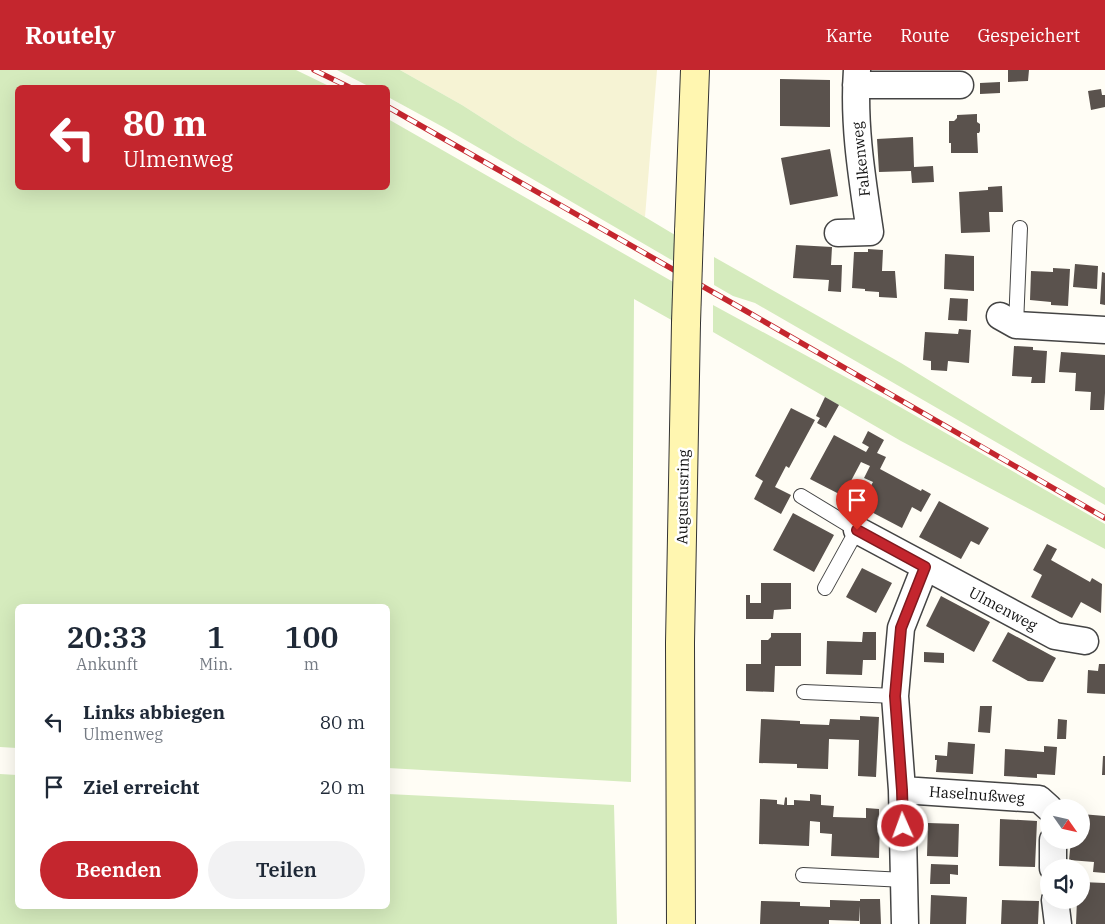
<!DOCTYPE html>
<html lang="de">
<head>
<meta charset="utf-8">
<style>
  :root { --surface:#fff; --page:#f2f2f3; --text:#1f2937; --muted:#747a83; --accent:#c4262e }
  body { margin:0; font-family:"IBM Plex Serif",serif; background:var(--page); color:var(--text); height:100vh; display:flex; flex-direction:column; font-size:19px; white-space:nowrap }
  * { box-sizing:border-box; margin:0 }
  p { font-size:16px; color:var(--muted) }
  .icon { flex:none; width:28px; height:28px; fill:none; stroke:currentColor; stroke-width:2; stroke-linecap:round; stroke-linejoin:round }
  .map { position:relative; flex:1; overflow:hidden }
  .sheet { position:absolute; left:15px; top:534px; width:375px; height:305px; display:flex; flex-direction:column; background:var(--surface); border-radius:8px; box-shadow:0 5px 20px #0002 }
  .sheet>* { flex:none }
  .guide { position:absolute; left:15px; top:15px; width:375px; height:105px; border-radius:8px; box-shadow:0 5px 20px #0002; background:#c4262e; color:#fff; overflow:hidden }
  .needle { width:32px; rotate:124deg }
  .tools { position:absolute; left:1040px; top:729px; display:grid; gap:10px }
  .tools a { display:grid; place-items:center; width:50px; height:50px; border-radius:50%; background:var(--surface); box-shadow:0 5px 20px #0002; font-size:25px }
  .pin { position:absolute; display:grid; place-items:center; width:42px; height:42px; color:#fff; margin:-51px -21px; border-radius:50% 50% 50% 0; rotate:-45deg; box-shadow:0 0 5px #0007 }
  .pin .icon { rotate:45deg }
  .me { position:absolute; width:55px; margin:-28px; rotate:358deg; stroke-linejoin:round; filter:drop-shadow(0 0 4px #0008) }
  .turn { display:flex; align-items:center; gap:18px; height:105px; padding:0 25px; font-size:22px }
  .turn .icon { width:65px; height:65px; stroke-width:2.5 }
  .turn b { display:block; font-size:35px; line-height:42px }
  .eta { display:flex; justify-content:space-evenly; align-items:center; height:85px; text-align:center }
  .eta b { font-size:30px; font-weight:600; line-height:35px }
  .button { display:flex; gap:10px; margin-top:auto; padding:10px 25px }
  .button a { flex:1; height:58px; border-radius:30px; background:var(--accent); color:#fff; font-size:20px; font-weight:600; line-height:58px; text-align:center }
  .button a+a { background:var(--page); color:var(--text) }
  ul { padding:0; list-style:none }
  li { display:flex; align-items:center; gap:15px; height:65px; padding:0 25px }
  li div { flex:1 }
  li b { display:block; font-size:19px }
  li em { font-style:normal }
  header { display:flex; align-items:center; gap:30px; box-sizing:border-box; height:70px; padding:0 25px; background:var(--accent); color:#fff }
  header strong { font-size:24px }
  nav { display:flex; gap:28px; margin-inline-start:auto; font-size:18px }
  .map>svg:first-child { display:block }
</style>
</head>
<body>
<header>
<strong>Routely</strong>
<nav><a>Karte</a><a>Route</a><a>Gespeichert</a></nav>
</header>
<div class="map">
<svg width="1105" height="854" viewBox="0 0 1105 854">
  <rect width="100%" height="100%" fill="#fffdf5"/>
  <path fill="#f6f3d4" d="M400,0H657L645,147L515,69L462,35Z"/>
  <path fill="#d5ebbd" d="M0,0H296L331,17L18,18V118H388V49L675,213V252L634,229L631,712L388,698V536H18L17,678L0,677Z
    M337,0H400L462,35L515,69L675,165V192L443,57L388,27V18L370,17Z
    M714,187L901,293L1105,418V435L755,233L733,226L714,215Z
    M713,235L886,329L1105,454V479L901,371L713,262Z
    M0,704L17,705L18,836H388V724L614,735L617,854H0Z"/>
  <path fill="#5a524d" d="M1008,0H1029L1028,11L1008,12Z
    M780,9L830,10V57L780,56Z
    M1000,12V23L980,24V13Z
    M1101,19L1102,25H1105V37L1091,40L1088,21Z
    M977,44V52L980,54V61L979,63H977L978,83H951V73H949V51H954L957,48V45Z
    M913,67L914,97L933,96L934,112L912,113L911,101L879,102L877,69Z
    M830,79L838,126L790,135L781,88Z
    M1002,116L1003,142H989L990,162L961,163L959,122L988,120V117Z
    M796,175L832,177L831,195H842L841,222L828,221L829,210L793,208Z
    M868,179L883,180L882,201H895L897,228L879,227V222L865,221V219L852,218L854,182H868Z
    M945,184L974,186V221L944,219Z
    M1075,194L1098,196L1097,219L1073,217Z
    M1053,198L1070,199L1068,236L1051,235V232L1030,230L1031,201L1053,202Z
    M1102,202L1105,203V235L1100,234Z
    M950,228L968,229L967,251L948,250Z
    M959,259L971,260L969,293L948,291L947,301L931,300V291L923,290L925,262L958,264Z
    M1014,276L1033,277V280L1047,281L1045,313H1031L1032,307L1012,306Z
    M1061,282L1105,285V323L1104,340H1090L1091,322L1075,321L1076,303L1059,302Z
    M825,327L839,335L826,358L817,353L820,348L816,346Z
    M791,338L815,350L789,398L786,396L775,417L791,425L781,444L754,429L763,411L755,406Z
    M868,361L884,370L877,383L886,387L880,399L921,421L922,419L931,424L921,442L912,437L902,458L860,436L873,412L864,408L870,396L861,392L843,426L810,409L834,365L866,382L869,377L862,373Z
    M939,431L989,458L979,475L971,471L961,489L919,467Z
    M793,443L834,465L814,502L773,480Z
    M1047,474L1057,479L1051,490L1090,512L1092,508L1102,514L1101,543L1081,532L1072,548L1031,527L1042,505L1033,500Z
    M862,498L892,513L876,543L846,527Z
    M761,513H791V539L774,540L773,549H746V525H750V533H761Z
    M941,526L990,552L974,582L926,556Z
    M863,562H876V590H863L862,605L826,604L827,571L862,572Z
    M1008,562L1056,588L1043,612L1028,611L992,591Z
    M771,563H801V596H775L774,622L746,621V594H761V570H768L771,567Z
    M924,582L944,583V593L924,592Z
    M1099,594H1105V624L1087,623L1088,600L1098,601Z
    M980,636H992L990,663L978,662Z
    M860,646L879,647L876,707L858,706L859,670L829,669L828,699L797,698V694L759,693L761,649L800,651V654L829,655L830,649L860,650Z
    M1058,649L1067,650L1066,669H1057Z
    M948,672L975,674L973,704L936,702L937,690H935V685L947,686Z
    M1044,676L1057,677L1055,705L1037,704V708L1004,706L1005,679L1044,682Z
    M1103,686H1105V705H1102Z
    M810,724L821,725V735L834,736L833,747L866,748V738L879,739V749H880L879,788L831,786L832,764L820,763V752L810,751L809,776L759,774L760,729L777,730V734L784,735L785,728L786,727L787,728V735H794V730L810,731Z
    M1081,744L1105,746V803L1093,802L1094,792L1069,790L1071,770H1081Z
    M1000,749L1037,751L1035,797L999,796Z
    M928,753L959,754L958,787L927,786Z
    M931,794L958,795V805L950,804V814H930Z
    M1081,812L1105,813V854H1076L1077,830H1081Z
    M931,825L967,827L966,854H930Z
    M860,829H880L881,854H860L859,836V851L829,850V854H760L761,831L800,832V836L830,837V830L860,831Z
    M1002,830L1039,831L1038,854H1001Z"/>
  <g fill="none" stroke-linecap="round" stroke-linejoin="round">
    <g stroke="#444" stroke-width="16">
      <path id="lane" d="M1016,255L1020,158
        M801,426L857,460L825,518
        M804,622L895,626
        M803,805L905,810"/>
    </g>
    <g stroke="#444" stroke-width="29">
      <path id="street" d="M856,15H960
        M838,163L870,162C862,108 853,54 857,0
        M1000,246L1016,255L1105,260
        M857,460L1055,566L1085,571
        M902,720L1039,729L1049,738
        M1053,770V798
        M1055,830L1058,854
        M905,854L902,720L895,626L901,558L925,497"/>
    </g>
    <g stroke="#333" stroke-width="30">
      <path id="secondary" d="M689,162L695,0
        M681,854L680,573L686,253"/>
    </g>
    <use href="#lane" stroke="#fff" stroke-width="14"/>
    <use href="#street" stroke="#fff" stroke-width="26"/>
    <use href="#secondary" stroke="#fff6b0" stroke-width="28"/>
    <g stroke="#c4262e" stroke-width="5.5">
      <path id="rail" d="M314,0L351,18
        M388,37L746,241L1105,448"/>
    </g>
    <use href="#rail" stroke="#fff" stroke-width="4" stroke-dasharray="11" stroke-linecap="butt"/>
    <g stroke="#333" stroke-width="30" stroke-linecap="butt">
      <path id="secondary-bridge" d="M686,253L689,162"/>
    </g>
    <use href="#secondary-bridge" stroke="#fff6b0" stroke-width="28"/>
  </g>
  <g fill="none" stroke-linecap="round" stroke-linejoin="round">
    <g stroke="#7f191e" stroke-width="12">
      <path id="route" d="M857,460L925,497L901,558L895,626L902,720L903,756"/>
    </g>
    <use href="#route" stroke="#c4262e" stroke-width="9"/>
  </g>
  <g text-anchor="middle" stroke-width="5" stroke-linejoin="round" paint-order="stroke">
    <g font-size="15" fill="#111" stroke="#fff">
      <text transform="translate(861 89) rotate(-96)" y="5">Falkenweg</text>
      <text transform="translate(683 427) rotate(-89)" y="5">Augustusring</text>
      <text transform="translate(1003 539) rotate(28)" y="5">Ulmenweg</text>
      <text transform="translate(977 725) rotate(4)" y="5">Haselnußweg</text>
    </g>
  </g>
</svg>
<div class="tools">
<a><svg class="needle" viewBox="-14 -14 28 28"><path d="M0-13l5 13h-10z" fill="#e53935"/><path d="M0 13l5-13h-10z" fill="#747a83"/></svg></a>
<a><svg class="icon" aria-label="sound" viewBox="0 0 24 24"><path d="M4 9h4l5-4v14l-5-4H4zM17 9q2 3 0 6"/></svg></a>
</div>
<div class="pin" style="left:857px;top:460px;background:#d93025"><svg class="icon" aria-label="arrive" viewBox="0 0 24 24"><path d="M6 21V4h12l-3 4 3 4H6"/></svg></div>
<svg class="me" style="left:903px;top:756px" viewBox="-20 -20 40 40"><circle r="17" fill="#c4262e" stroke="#fff" stroke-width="3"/><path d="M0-11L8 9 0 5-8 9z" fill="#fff"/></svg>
<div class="guide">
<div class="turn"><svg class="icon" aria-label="left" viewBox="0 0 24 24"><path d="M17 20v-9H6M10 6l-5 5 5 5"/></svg><div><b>80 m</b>Ulmenweg</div></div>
</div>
<section class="sheet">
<div class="eta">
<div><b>20:33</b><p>Ankunft</p></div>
<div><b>1</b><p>Min.</p></div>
<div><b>100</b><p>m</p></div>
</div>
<ul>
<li><svg class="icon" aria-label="left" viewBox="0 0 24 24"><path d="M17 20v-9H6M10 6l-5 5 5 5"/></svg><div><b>Links abbiegen</b><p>Ulmenweg</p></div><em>80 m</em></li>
<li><svg class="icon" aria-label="arrive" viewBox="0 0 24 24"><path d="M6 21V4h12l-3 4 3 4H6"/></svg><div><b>Ziel erreicht</b></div><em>20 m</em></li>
</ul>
<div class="button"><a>Beenden</a><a>Teilen</a></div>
</section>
</div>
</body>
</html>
